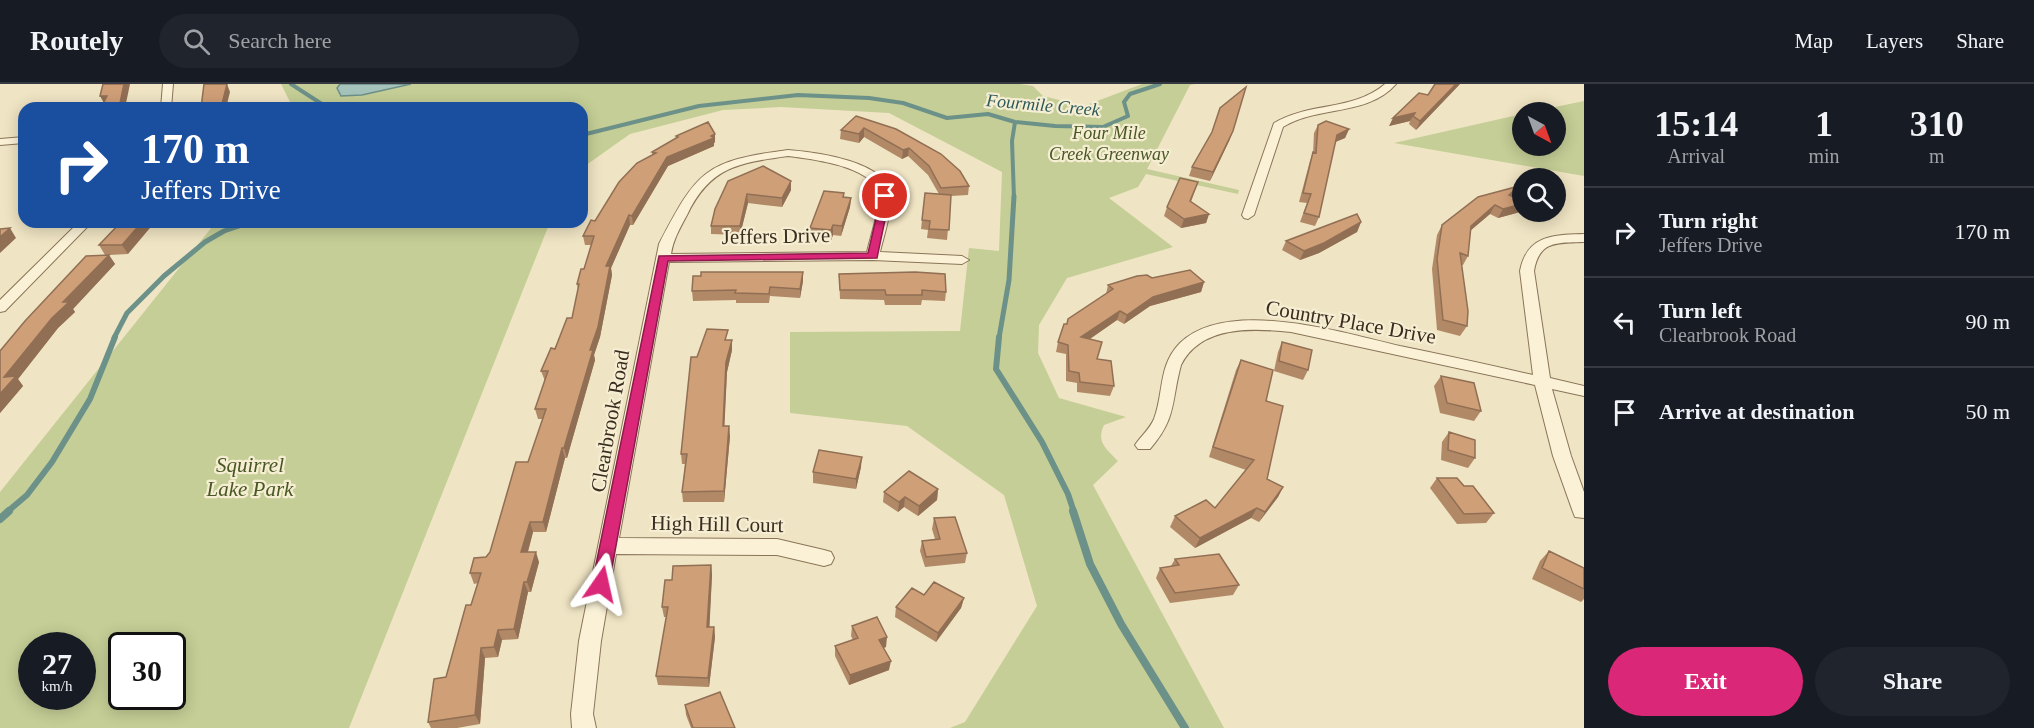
<!DOCTYPE html>
<html lang="en">
<head>
<meta charset="utf-8">
<style>
  :root { --surface:#171b24; --page:#20242c; --text:#f1f3f6; --muted:#9ea1a6; --line:#363941; --accent:#db2777 }
  body { margin:0; font-family:Georgia,serif; background:var(--page); color:var(--text); height:100vh; display:flex; flex-direction:column; font-size:22px; white-space:nowrap }
  * { box-sizing:border-box; margin:0 }
  p { font-size:20px; color:var(--muted) }
  .icon { flex:none; width:33px; height:33px; fill:none; stroke:currentColor; stroke-width:2; stroke-linecap:round; stroke-linejoin:round }
  .map { position:relative; flex:1; overflow:hidden }
  .drawer { display:flex; flex-direction:column; background:var(--surface); width:450px }
  .drawer>* { flex:none }
  .guide { position:absolute; left:18px; top:18px; width:570px; height:126px; border-radius:18px; box-shadow:0 3px 15px #0003; background:#1a4fa0; color:#fff; overflow:hidden }
  .needle { width:39px; rotate:139deg }
  .controls { position:absolute; left:1512px; top:18px; display:grid; gap:12px }
  .controls a { display:grid; place-items:center; width:54px; height:54px; border-radius:50%; background:var(--surface); box-shadow:0 3px 15px #0003; font-size:30px }
  .speed { position:absolute; left:18px; top:548px; display:flex; gap:12px; font-size:30px; font-weight:700; text-align:center }
  .speed>* { display:grid; place-content:center; width:78px; height:78px; border-radius:50%; background:var(--surface); box-shadow:0 3px 15px #0003; line-height:1 }
  .speed small { font-size:15px; font-weight:400 }
  .speed .limit { border:3px solid #111; border-radius:9px; background:#fff; color:#111 }
  .pin { position:absolute; display:grid; place-items:center; width:51px; height:51px; color:#fff; margin:-26px; border:3px solid #fff; border-radius:50%; box-shadow:0 2px 6px #0007 }
  .me { position:absolute; width:66px; margin:-33px; rotate:11deg; stroke-linejoin:round; filter:drop-shadow(0 0 4px #0008) }
  .turn { display:flex; align-items:center; gap:21px; height:126px; padding:0 24px; font-size:27px }
  .turn .icon { width:78px; height:78px; stroke-width:2.5 }
  .turn b { display:block; font-size:42px; line-height:51px }
  .eta { display:flex; justify-content:space-evenly; align-items:center; height:102px; text-align:center }
  .eta b { font-size:36px; font-weight:700; line-height:42px }
  .action { display:flex; gap:12px; margin-top:auto; padding:12px 24px }
  .action a { flex:1; height:69px; border-radius:36px; background:var(--accent); color:#fff; font-size:24px; font-weight:700; line-height:69px; text-align:center }
  .action a+a { background:var(--page); color:var(--text) }
  ul { padding:0; list-style:none }
  li { display:flex; align-items:center; gap:18px; height:90px; padding:0 24px; border-top:2px solid var(--line) }
  li div { flex:1 }
  li b { display:block; font-size:22px }
  li em { font-style:normal }
  header { display:flex; align-items:center; gap:36px; box-sizing:border-box; height:84px; padding:0 30px; background:var(--surface); border-bottom:2px solid var(--line) }
  header strong { font-size:28px }
  nav { display:flex; gap:33px; margin-inline-start:auto; font-size:21px }
  .search { width:420px; height:54px; background:var(--page); display:flex; align-items:center; gap:15px; box-sizing:border-box; padding:0 21px; border-radius:33px; color:var(--muted); font-size:22px }
  main { display:flex; flex:1; min-height:0 }
  .map>svg:first-child { display:block }
</style>
</head>
<body>
<header>
<strong>Routely</strong>
<div class="search"><svg class="icon" aria-label="search" viewBox="0 0 24 24"><circle cx="10" cy="10" r="6"/><path d="M15 15l6 6"/></svg>Search here</div>
<nav><a>Map</a><a>Layers</a><a>Share</a></nav>
</header>
<main>
<div class="map">
<svg width="1584" height="644" viewBox="0 0 1584 644">
  <rect width="100%" height="100%" fill="#efe4c3"/>
  <path fill="#c5ce96" fill-rule="evenodd" d="M281,0H1020L1033,2L1043,12L1084,22L1142,0H1195L1190,1L1147,85L1239,106L1238,110L1146,90L1138,103L1109,114L1173,163L1067,194L1039,241L1038,269L1059,314L1126,333L1104,341C1096,358 1106,365 1118,377L1093,401L1224,644H950L965,638L1037,522L1004,411L907,342L790,329V248L960,247L969,164L999,167L1002,88L889,29L781,23L723,26L630,50L582,84V24H293Z
    M1584,17V92L1394,59L1522,30V62H1556V28H1531Z
    M216,138H550L349,644H0V408ZM32,561H82V612H32ZM122,561H172V612H122Z"/>
  <path fill="#a5c2bb" stroke="#6c9189" stroke-width="1.5" d="M340,0H411L362,11L341,12L337,4Z"/>
  <g fill="none" stroke-linecap="round" stroke-linejoin="round">
    <path stroke="#6c9189" stroke-width="4" d="M291,0L328,24
      M582,51L699,22L798,11L869,14L903,19L947,34L988,30L1015,38L1055,42L1103,43L1128,32L1124,18L1130,10L1160,0
      M1014,114L1012,57L1015,38"/>
    <path stroke="#6c9189" stroke-width="5" d="M114,254L127,229L164,192L205,158L224,147L251,138
      M999,254L1009,196L1014,112"/>
    <path stroke="#6c9189" stroke-width="6" d="M999,253L996,285L1042,358L1068,410L1074,428
      M7,428L27,411L52,378L90,315L115,253"/>
    <path stroke="#6c9189" stroke-width="8" d="M1073,427L1090,480L1121,540L1185,644
      M0,435L9,427"/>
    <g stroke="#8a7559" stroke-width="2">
      <path id="minor" d="M163,0H173L171,24H161Z
        M1385,0H1396C1367,33 1318,21 1283,43L1254,131L1248,135L1244,134L1242,131L1274,39C1309,18 1354,27 1385,0Z
        M24,53V59L0,61V55Z
        M788,66C814,68 890,77 891,113C891,131 884,151 880,168L962,172L969,176L962,180L873,176L669,178L619,454L777,455L824,466L831,468L834,474L831,480L824,482L777,471L616,470L601,557L593,630L596,644H572L571,630L579,557L659,160C697,87 704,77 788,66ZM788,72C810,75 879,82 879,114C878,131 871,151 867,168L671,170C673,156 680,144 687,131C710,83 738,79 788,72Z
        M79,138H92L5,227L0,228V216Z
        M1584,150V158C1558,159 1539,156 1534,187L1550,294L1584,302V312L1552,305L1571,372L1584,408V434L1575,433L1573,428L1553,372L1535,301L1291,248C1253,244 1201,241 1181,281C1171,318 1177,334 1150,365H1138L1135,361C1141,352 1149,346 1154,335C1164,309 1158,281 1180,259C1228,213 1343,249 1400,262C1444,271 1489,281 1533,291L1520,187C1527,151 1553,151 1584,150Z"/>
    </g>
    <use href="#minor" fill="#faf1d6" fill-rule="evenodd"/>
  </g>
  <path fill="#b28967" d="M1460,0L1416,46L1409,40L1410,37L1389,42L1428,11Z
    M856,32L896,45L969,102L968,111L951,112L947,156L927,154L928,146L921,145L925,109L939,110L928,91L908,72L902,75L864,53L859,59L840,55L841,46Z
    M1318,41L1349,45L1345,54L1335,58L1319,133L1315,142L1300,138L1307,119L1299,118L1310,77L1313,70L1314,49Z
    M715,50V58L714,59V62L668,82L633,141H630L611,184L612,191L600,253L594,271L595,276L567,374H565L546,448H533L528,468L539,478L531,508H528L518,555L502,556L498,573L485,574L480,640L457,644H431L428,638L446,593L478,499L474,500L470,489L490,468L528,378L543,335H538L535,325L545,297L541,287L572,234L578,206L577,200L584,185L591,161H585L583,152L595,137L652,72V68L676,55V52Z
    M1230,55L1210,97L1189,92L1192,83Z
    M728,97L791,106L782,123L748,119L740,151L711,150V142Z
    M1198,98L1191,118L1209,130L1206,139L1181,144L1164,132L1167,123Z
    M1514,111L1512,112L1520,128L1498,134L1490,130L1470,147L1468,172L1463,181H1461L1467,242L1460,252L1437,246L1432,185L1437,151L1442,141Z
    M844,113L851,114L850,123L841,152L833,151L831,156L809,153L810,144Z
    M121,138L128,170L109,171L115,180L73,225L75,228L58,244L18,295L23,302L0,329V267L105,171L99,161Z
    M1361,138L1357,148L1319,169L1300,176L1282,166L1286,157Z
    M803,188V197L800,214L770,212L769,219H736V216L693,217L692,207Z
    M839,190L946,208L945,217L922,216L921,221H885L884,216L840,215Z
    M1152,194L1204,198L1201,208L1150,222L1124,240L1117,236L1090,255L1097,275L1114,302L1110,312L1077,308V299L1066,297V270L1056,268L1058,258L1067,240L1106,210L1108,201Z
    M728,256L732,266L727,288L724,342L730,352L724,418H683L682,408L685,380H682L681,370Z
    M1282,258L1308,286L1303,296L1274,287L1278,268Z
    M1241,276L1266,317L1267,395L1283,403L1278,413L1259,438L1251,434L1195,464L1170,443L1175,432L1215,424L1246,386L1209,373L1236,286Z
    M1441,292L1481,327L1474,337L1440,329L1434,302Z
    M1449,348L1475,374L1468,384L1441,376L1442,358Z
    M861,383L856,405L813,399V388Z
    M1437,394L1464,402L1494,429L1486,439L1457,440L1430,404Z
    M938,405L937,416L918,432L904,423L898,428L883,418L884,408Z
    M934,434L967,469L965,479L925,483L920,467L922,457L935,455L932,445Z
    M1549,467L1584,484V515L1581,518L1532,495L1540,477Z
    M1175,475L1239,501L1233,511L1170,519L1156,494L1160,484L1171,482Z
    M711,481L712,491L709,543H714L715,553L709,603L658,601L656,592L667,533H664L662,523L672,496Z
    M924,511L964,514L961,524L936,558L895,533L896,523Z
    M852,542L886,563L883,564L889,586L849,601L835,572V562L853,556L851,552Z
    M685,621L735,644H691L686,631Z"/>
  <path fill="#916f54" d="M124,0H130L125,24H119Z
    M222,0H227L230,8L226,24H221Z
    M1456,0H1460L1416,46L1420,37Z
    M100,12H107L105,21Z
    M1415,29L1410,37L1389,42L1393,34Z
    M864,44V53L859,59V50Z
    M1349,45L1345,54L1333,59L1337,51Z
    M1233,47L1230,55L1210,97L1213,88Z
    M715,50V58L714,59V62L668,82L633,141L632,132L667,73Z
    M909,64L908,72L902,75L903,66Z
    M791,97V106L782,123V114Z
    M1519,102L1514,111L1503,120L1509,111Z
    M747,110L748,119L740,151V142Z
    M851,114L850,123L841,152L842,142Z
    M1522,120V124L1520,128L1498,134L1503,125Z
    M1495,121L1490,130L1465,151L1471,142Z
    M1209,130L1206,139L1181,144L1184,135Z
    M629,131L630,141L611,184L612,191L600,253L594,271L595,276L567,374L564,364L590,266L606,182Z
    M142,138H155L128,170L122,161Z
    M1361,138L1357,148L1319,169L1300,176L1304,167Z
    M833,141V151L831,156V146Z
    M10,144L16,154L0,169V153Z
    M109,171L115,180L73,225L75,228L58,244L18,295L23,302L0,329V310L4,293L63,218Z
    M803,188V197L800,214V205Z
    M1204,198L1201,208L1150,222L1124,240L1127,231L1153,213Z
    M1120,227L1117,236L1078,263L1081,253Z
    M732,256V266L727,288L724,352L723,342L726,278Z
    M729,342L730,352L724,418V407Z
    M562,364L565,374L546,448L543,438Z
    M862,373L861,383L856,405V395Z
    M1283,403L1278,413L1259,438L1265,428Z
    M938,405L937,416L918,432L919,422Z
    M905,413L904,423L898,428L899,418Z
    M1257,424L1251,434L1195,464L1200,454Z
    M530,438L533,448L525,478L521,468Z
    M536,468L539,478L531,508L527,498Z
    M711,481L712,491L709,553L707,543Z
    M524,498L528,508L518,555L514,545Z
    M964,514L961,524L936,558L938,549Z
    M714,543L715,553L709,603L708,594Z
    M498,546L502,556L498,573L494,563Z
    M887,553L886,563L878,566L879,556Z
    M481,564L485,574L480,640L475,631Z
    M891,577L889,586L849,601L850,591Z"/>
  <path fill="#cf9f78" stroke="#916f54" stroke-width="1.5" d="M103,0H124L119,24H101L107,12H100Z
    M204,0H227L221,24H201Z
    M1435,0H1456L1420,37L1413,32L1415,29L1393,34L1419,9L1428,11Z
    M1246,3L1233,47L1213,88L1192,83L1212,48L1220,24Z
    M856,32L896,45L941,70L960,87L969,102L941,104L929,82L909,64L903,66L864,44L859,50L841,46Z
    M1326,37L1349,45L1337,51L1319,133L1304,129L1311,110L1303,109L1313,68L1316,69L1318,41Z
    M708,38L715,50L711,52L714,54L667,73L632,132L629,131L606,182H610L598,243L590,266H593L564,364H562L543,438H530L521,468H536L527,498H524L514,545L498,546L494,563L481,564L475,631L428,638L434,595L446,593L466,521H471L481,489H470L474,474L486,473L490,468L516,378H528L546,325H535L548,287H541L551,264L555,265L567,234H572L579,200H577L581,185H584L594,152H583L591,136L595,137L619,98L637,79L656,69L652,68L678,53L676,52Z
    M763,82L791,97L782,114L747,110L740,142H711L715,125L728,97Z
    M1180,94L1198,98L1190,117L1209,130L1184,135L1167,123Z
    M1519,102L1509,111L1522,117V120L1503,125L1495,121L1471,142L1468,172L1460,169L1468,227L1467,242L1443,236L1437,175L1442,141L1478,113Z
    M824,107L844,109L843,113L851,114L842,142L833,141L831,146L810,144Z
    M925,109L951,111L949,146L929,145L930,137L922,136Z
    M1357,130L1361,138L1324,159L1304,167L1286,157Z
    M121,138H142L122,161H99Z
    M10,144L0,153V145Z
    M109,171L63,218H69L52,234L4,293L16,292L0,310V267L25,237L86,172Z
    M1190,186L1204,198L1153,213L1127,231L1120,227L1081,253L1102,258L1097,275L1111,277L1114,302L1080,298L1079,289L1069,287L1068,261L1058,258L1064,240H1067L1068,235L1113,205L1108,201L1137,192L1147,191L1152,194Z
    M701,188H803L800,205L770,203L769,210L735,209L736,206L692,207L693,192H701Z
    M915,188L945,190L946,208L922,206V211H886L885,206H840L839,190Z
    M707,245L728,246L725,256H732L726,278L723,342H729L724,407L682,408L687,370H681L691,273H697Z
    M1282,258L1312,266L1308,286L1279,277Z
    M1241,276L1273,286L1266,317L1283,322L1267,395L1283,403L1265,428L1257,424L1200,454L1175,432L1206,416L1215,424L1254,376L1213,363Z
    M1441,292L1474,299L1481,327L1447,319Z
    M1449,348L1475,356V374L1448,366Z
    M819,366L862,373L856,395L813,388Z
    M909,387L938,405L919,422L905,413L899,418L884,408Z
    M1437,394H1457L1464,402H1473L1494,429L1464,430Z
    M955,433L967,469L926,473L922,457L940,455L934,434Z
    M1549,467L1584,484V505L1542,484Z
    M1219,470L1239,501L1175,509L1160,484L1179,481L1175,475Z
    M711,481L707,543H714L708,594L656,592L668,523H662L665,496H672L673,482Z
    M934,498L964,514L938,549L896,523L912,504L924,511Z
    M877,533L887,553L879,556L891,577L850,591L835,562L858,554L852,542Z
    M720,608L735,644H693L685,621Z"/>
  <path fill="#db2777" stroke="#8e194d" stroke-width="1.5" d="M882,109L890,112L877,174L668,177L609,500L607,505L601,507L595,505L592,500L659,172L868,169Z"/>
  <g text-anchor="middle" stroke-width="4.5" stroke-linejoin="round" paint-order="stroke">
    <g font-size="18" font-style="italic" fill="#2c5a59" stroke="#f6eed3">
      <text transform="translate(1043 21) rotate(5)" y="6">Fourmile Creek</text>
    </g>
    <g font-size="18" font-style="italic" fill="#485724" stroke="#f6eed3">
      <text x="1109" y="55">Four Mile<tspan x="1109" dy="21">Creek Greenway</tspan></text>
    </g>
    <g font-size="21" fill="#3a2c1e" stroke="#f6eed3">
      <text transform="translate(776 152) rotate(-1)" y="7">Jeffers Drive</text>
      <text transform="translate(1351 238) rotate(10)" y="7">Country Place Drive</text>
      <text transform="translate(610 337) rotate(-80)" y="7">Clearbrook Road</text>
      <text transform="translate(717 440) rotate(1)" y="7">High Hill Court</text>
    </g>
    <g font-size="21" font-style="italic" fill="#485724" stroke="#f6eed3">
      <text x="250" y="388">Squirrel<tspan x="250" dy="24">Lake Park</tspan></text>
    </g>
  </g>
</svg>
<div class="controls">
<a><svg class="needle" viewBox="-14 -14 28 28"><path d="M0-13l5 13h-10z" fill="#e53935"/><path d="M0 13l5-13h-10z" fill="#9ea1a6"/></svg></a>
<a><svg class="icon" aria-label="search" viewBox="0 0 24 24"><circle cx="10" cy="10" r="6"/><path d="M15 15l6 6"/></svg></a>
</div>
<div class="speed"><div>27<small>km/h</small></div><div class="limit">30</div></div>
<div class="pin" style="left:885px;top:112px;background:#d93025"><svg class="icon" aria-label="arrive" viewBox="0 0 24 24"><path d="M6 21V4h12l-3 4 3 4H6"/></svg></div>
<svg class="me" style="left:601px;top:500px" viewBox="-20 -20 40 40"><path d="M0-17L14 15 0 8-14 15z" fill="#db2777" stroke="#fff" stroke-width="4"/></svg>
<div class="guide">
<div class="turn"><svg class="icon" aria-label="right" viewBox="0 0 24 24"><path d="M7 20v-9h11M14 6l5 5-5 5"/></svg><div><b>170 m</b>Jeffers Drive</div></div>
</div>
</div>
<section class="drawer">
<div class="eta">
<div><b>15:14</b><p>Arrival</p></div>
<div><b>1</b><p>min</p></div>
<div><b>310</b><p>m</p></div>
</div>
<ul>
<li><svg class="icon" aria-label="right" viewBox="0 0 24 24"><path d="M7 20v-9h11M14 6l5 5-5 5"/></svg><div><b>Turn right</b><p>Jeffers Drive</p></div><em>170 m</em></li>
<li><svg class="icon" aria-label="left" viewBox="0 0 24 24"><path d="M17 20v-9H6M10 6l-5 5 5 5"/></svg><div><b>Turn left</b><p>Clearbrook Road</p></div><em>90 m</em></li>
<li><svg class="icon" aria-label="arrive" viewBox="0 0 24 24"><path d="M6 21V4h12l-3 4 3 4H6"/></svg><div><b>Arrive at destination</b></div><em>50 m</em></li>
</ul>
<div class="action"><a>Exit</a><a>Share</a></div>
</section>
</main>
</body>
</html>
